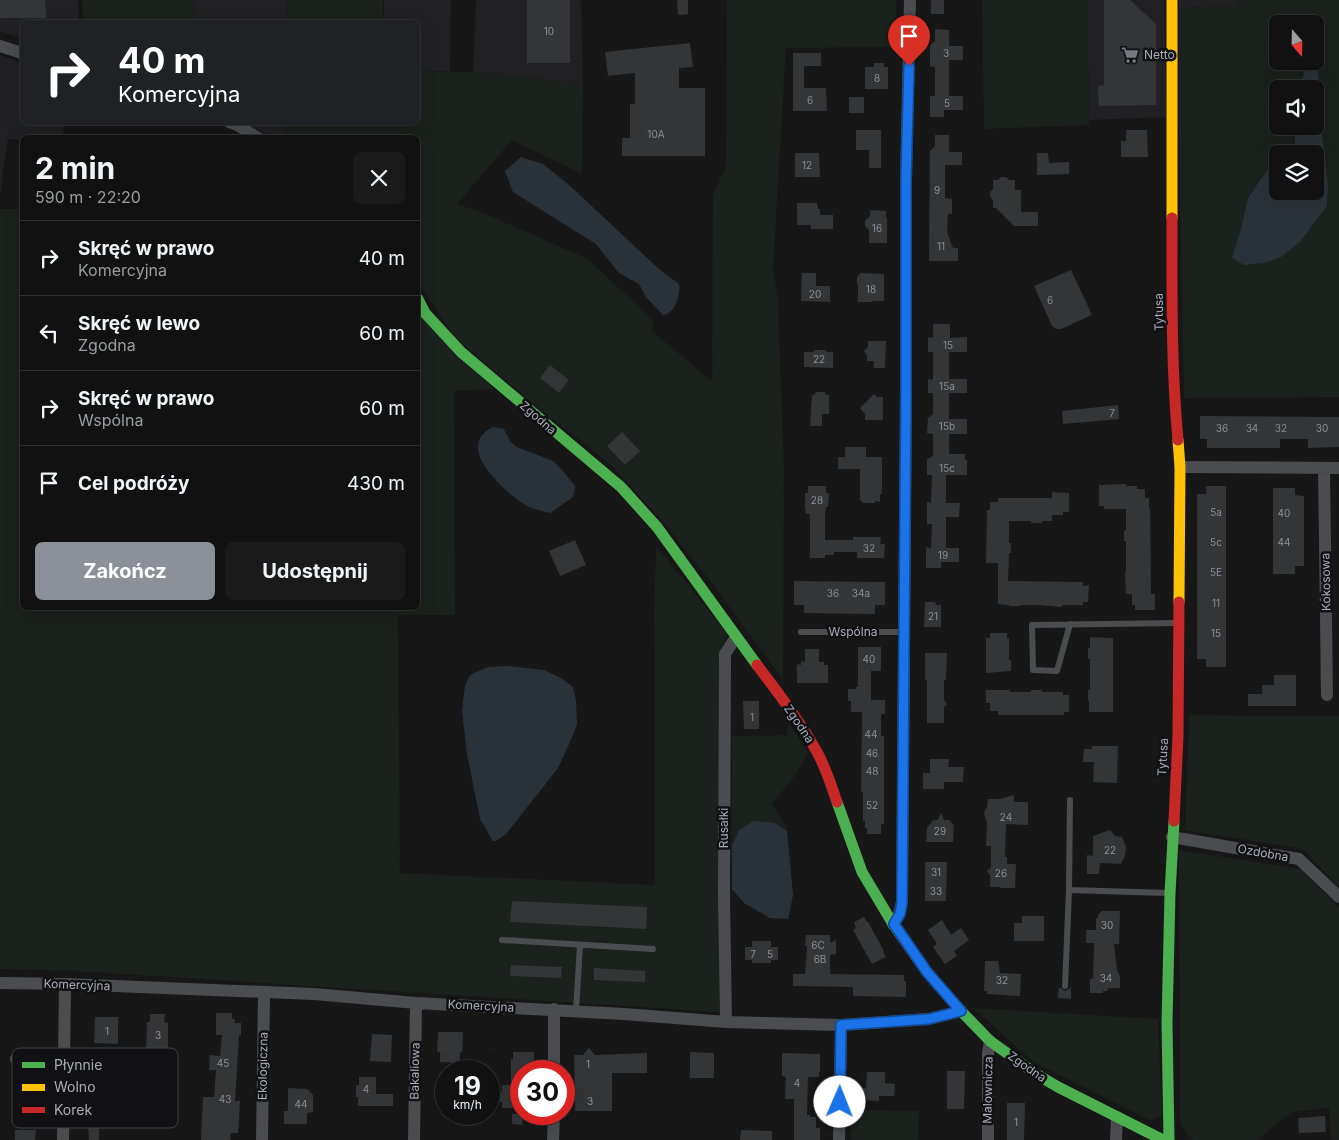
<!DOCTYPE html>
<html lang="pl">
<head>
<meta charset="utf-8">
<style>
  :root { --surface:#111; --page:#1a1a1a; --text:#f1f3f6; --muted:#9c9d9f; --line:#303131; --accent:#8c9099 }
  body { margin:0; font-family:Inter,sans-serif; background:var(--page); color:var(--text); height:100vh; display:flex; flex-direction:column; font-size:19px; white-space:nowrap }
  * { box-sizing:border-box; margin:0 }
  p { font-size:16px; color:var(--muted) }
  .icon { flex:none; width:28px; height:28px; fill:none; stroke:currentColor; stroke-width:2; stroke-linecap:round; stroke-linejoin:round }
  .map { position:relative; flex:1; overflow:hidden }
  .panel { position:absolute; left:20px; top:135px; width:400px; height:475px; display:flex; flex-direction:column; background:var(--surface); border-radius:8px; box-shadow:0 5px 20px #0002,0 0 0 1px var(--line) }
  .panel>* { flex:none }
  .guide { position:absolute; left:20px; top:20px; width:400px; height:105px; border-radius:8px; box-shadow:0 5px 20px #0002,0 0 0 1px var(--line); background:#202124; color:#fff; overflow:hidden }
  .needle { width:32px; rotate:160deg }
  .tools { position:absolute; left:1269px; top:15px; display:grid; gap:10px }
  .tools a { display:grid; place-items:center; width:55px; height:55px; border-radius:8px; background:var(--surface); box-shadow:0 5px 20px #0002,0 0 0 1px var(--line); font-size:25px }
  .speed { position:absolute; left:435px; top:1060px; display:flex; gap:10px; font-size:25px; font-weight:700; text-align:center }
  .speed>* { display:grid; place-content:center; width:65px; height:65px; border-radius:50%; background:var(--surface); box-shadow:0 5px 20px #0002,0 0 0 1px var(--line); line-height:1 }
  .speed small { font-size:12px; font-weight:400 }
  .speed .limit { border:8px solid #d22; background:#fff; color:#111 }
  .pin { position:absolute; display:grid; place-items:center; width:42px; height:42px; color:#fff; margin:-51px -21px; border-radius:50% 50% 50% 0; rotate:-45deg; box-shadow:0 0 5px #0007 }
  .pin .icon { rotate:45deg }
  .me { position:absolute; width:55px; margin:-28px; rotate:1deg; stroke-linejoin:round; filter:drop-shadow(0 0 4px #0008) }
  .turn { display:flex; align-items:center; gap:18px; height:105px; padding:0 15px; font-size:22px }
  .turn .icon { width:65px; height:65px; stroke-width:2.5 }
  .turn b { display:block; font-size:35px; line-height:42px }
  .round { display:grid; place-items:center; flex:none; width:52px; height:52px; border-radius:8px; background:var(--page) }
  .head { display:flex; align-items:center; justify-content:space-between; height:85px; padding:0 15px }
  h1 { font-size:30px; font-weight:700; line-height:38px }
  .cta { display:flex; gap:10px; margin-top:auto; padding:10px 15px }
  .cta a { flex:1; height:58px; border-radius:8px; background:var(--accent); color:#fff; font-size:20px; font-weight:700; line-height:58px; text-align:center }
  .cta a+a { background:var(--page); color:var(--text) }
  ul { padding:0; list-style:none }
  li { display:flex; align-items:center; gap:15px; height:75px; padding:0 15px; border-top:1px solid var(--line) }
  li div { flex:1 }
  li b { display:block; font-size:19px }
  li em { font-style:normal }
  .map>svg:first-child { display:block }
</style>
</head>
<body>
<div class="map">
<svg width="1339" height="1140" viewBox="0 0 1339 1140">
  <rect width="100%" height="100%" fill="#171717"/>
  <path fill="#212124" d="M0,0H78L79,22H22V39L0,31Z
    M196,0H287L286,22H195Z
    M384,0H451L450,71H418V22H384Z
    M476,0H581L583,84L473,72Z
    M1087,0H1164L1166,117L1089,120Z
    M1179,0H1235V6L1179,8Z
    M0,55L22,63V122L64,123L63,137L22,138V140L8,139L0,196Z
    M244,123H283V137H273Z"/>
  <path fill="#1b211c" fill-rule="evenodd" d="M82,0H196L195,22H83Z
    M287,0H383V22H286Z
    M727,0H896L897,47L786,48L773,269L778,297L784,472L783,680L712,583L665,524L611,465L525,397L455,337L422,289L418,283V138H283V123L418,122V71L473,72L583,84L582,174L512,140L457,204L479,211L588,259L653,320L652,331L712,381L713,195L726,166Z
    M982,0H1088L1089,125L984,129Z
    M1235,0H1339V397L1184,398L1179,129V8L1235,6ZM1278,24H1315V61H1278ZM1278,89H1315V126H1278ZM1278,154H1315V191H1278Z
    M0,209H22V608H418V313L494,389L454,391L455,615H398L400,873L655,885V672L654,617L656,546L728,634L720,651L719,1012L74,971L0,969Z
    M1189,715L1339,716V888L1303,849L1185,830Z
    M788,722L808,752L797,773L772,804L787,827V831L775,823L739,830L732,845V736L787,735Z
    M1179,850L1301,869L1339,908V1140H1331L1329,1108L1292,1112L1257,1140H1194L1188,1135L1180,1124Z
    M973,1008L1158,1019L1162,1116L1151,1121L1035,1063Z
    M852,1110L919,1111L918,1140H851Z"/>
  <path fill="#2a3239" d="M1313,63L1318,67L1320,118L1328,185L1327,206L1300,242L1281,257L1264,263L1244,265L1232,258L1241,229L1248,198L1268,169L1277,163L1278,191H1315V154H1295V126H1315V89H1299L1307,64Z
    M521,157L543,164L568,184L659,269L679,284C681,291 676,307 671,311C667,314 667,314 663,315L646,297L639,284L619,273L596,244L513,192L505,171Z
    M493,427L504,429L510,441L517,447L553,461L563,471L575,486L573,497L550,513C544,511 537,510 531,508C513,499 475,466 478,444C479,436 487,430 493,427Z
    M508,666L544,670L561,678L573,687L576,701L577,724L570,742L558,768L506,834L496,841H493L480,819L467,754L462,711L465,686L470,675L488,667Z
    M754,821L775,823L787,831L793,895L788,919L770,918L744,903L732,889V845L739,830Z"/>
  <path fill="#343537" d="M0,0H45L46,18H0Z
    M527,0H570V63H527Z
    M677,0H688V14L678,15Z
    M931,0H944V14H931Z
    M1104,0H1130L1156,24V105L1099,106L1098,86L1104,85Z
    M935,29L949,30V46H963V60H949V96H963V110H944V117H930V96H935V67L930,66V45L935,41Z
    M690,43L693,67L679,68V88H705V156H622V138H630V104H635V73L608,76L605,52Z
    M793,53H821V66H804V88H826L827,111H793Z
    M874,63H884V67H888V89H865V67H874Z
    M849,97H864V113H849Z
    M856,130H881V168H869V150H856Z
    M1126,130H1147L1148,157H1121V141H1126Z
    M935,135H949V152H962V165H945V198L952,199V214H948L947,232L953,248H958V261H929L930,151L935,146Z
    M795,153H819L820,177H795Z
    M1037,153H1048L1049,163L1069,162V174L1037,175Z
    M1001,177H1006L1009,180H1015V190H1021V212H1038V226H1014L996,208H993V200L990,197V192L993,189V180H998Z
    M797,203H817L818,209H820V215H833V229H811V225H797Z
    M870,210L886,211V218L887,217V243H869V230L865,226V221L870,216Z
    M1071,270L1092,315L1061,329H1056L1052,326L1034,286Z
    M802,273H816V286H830V302L801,301Z
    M861,273L884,274V301H872V302H858V284L857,283V277Z
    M933,324H950V338L967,337V352H949V379H967V393H949V419H967V434H949V454H965V460H967V475H946V503H960L959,517H946V548H959V562H941V568H926V547L931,548L932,524H927V502L931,503L932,475H927V459L933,456V434L927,433L928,418L933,414V393H928V379L933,380V352H928V337L933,338Z
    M868,341H886L885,368H874V361H867V355L864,351L868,347Z
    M814,350H826V352H833V368L804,367V352H814Z
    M550,365L569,380L559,393L540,378Z
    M816,392H825L826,395H829V414H822V426H810L812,395H814Z
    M874,394L877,397H883V420H865V414L860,408Z
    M1118,405L1119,419L1063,424L1062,411Z
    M1200,416L1339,417V447L1308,448V439H1280V448H1207V439H1200Z
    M622,432L640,451L625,465L607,446Z
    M845,447H866V457H882V494H880V502L875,501V503H862V501H860V469H838V457H845Z
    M1126,484V486H1137V489H1145V498H1149V509H1150L1151,594H1155V610H1135V605H1132V594H1126L1125,572H1126V541H1124V531L1126,530V509H1104V506H1099V485Z
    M808,486H826V493H829L828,507H826L825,514V540H853V537H881L880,544H885L884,558H857V552H834V555H825V558H810V514H806L805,507V493H808Z
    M1206,486H1226V667H1206V659H1197V494H1206Z
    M1273,488H1295V495L1304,496V566H1295V574H1273Z
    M1052,492L1069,493V512H1063V515H1052V521H1042V523H1031V521H1009V543H1011V553H1009L1008,581L1083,582V586L1089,585L1088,602H1083V605H1062V607L1040,605H1020V606H1009V605L998,604V563H986L987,510H990V502H998V498H1052Z
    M575,540L586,565L560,576L549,551Z
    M794,581L885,582V605H875V614L804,613V605H794Z
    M925,602H935L936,605H941V627H924Z
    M990,633H1007V639L1009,638V660H1011V671L986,673V638H990Z
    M1090,637L1113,638V712H1089V701H1088V690H1090V659H1088V648H1090Z
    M858,647H881V671H871V700H885V714H881V736H884V824H881V834H867V828H865V821H863V792H861L862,714L861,712H851V701H848V689H856V687H858Z
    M805,649H819V662H824V665H828V683H797V664L801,665V661L805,662Z
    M925,653H947L946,680H944V700L947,704L944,707V723H927V680H925Z
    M1274,675H1296V706H1248V694H1262V685H1274Z
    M986,690H1010V692H1031V690H1042V692H1063V695H1069V712H1064V715H998V711H990V703H986Z
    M743,701H759V729H744Z
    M1092,746H1118L1117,783L1093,782L1094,762H1083L1084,749H1092Z
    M930,759H949L948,767H964L963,782H944V789H923V773H930Z
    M1014,795V802H1028V825L1006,824L1005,857H1007V864H1016L1015,888H1001L999,887H990V875L987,871L991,867V846H986L987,822L984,814L985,809L987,808L988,799H999Z
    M941,813L944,820H949L954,825L953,842H926L927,828L933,820H938Z
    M1110,830L1115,836L1122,837L1126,847L1125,856L1121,864L1100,863L1099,874H1087V855L1093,856V836Z
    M925,862H947L946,901H925Z
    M512,901L647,907L646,929L510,922Z
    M1102,911H1120L1119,944H1114L1117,970L1120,977V988H1108L1107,991H1103V993H1090V979H1093L1094,943H1086V930H1096V918L1098,919V915Z
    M1022,916H1044V941H1014V923H1022Z
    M864,917L867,922H868L884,951L883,952L886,957L872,964L853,930L856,928L854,922Z
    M942,920L951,935L961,928L969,940L954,951L957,956L945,964L933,947L937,944L928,930Z
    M806,935H830V943L836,940V954L830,955V974L904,975V981H906V997L853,996V987L793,986V974H805L807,946H805Z
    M752,941H771V947H778V960H771V963H752V960H745V947H752Z
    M985,961H998L1000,973L1021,974L1020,996L987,994V991H984Z
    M511,965L562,967L561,978L510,976Z
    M594,968L645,971V982L594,980Z
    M1059,987L1065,991L1071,987V999L1058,998Z
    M216,1013H232V1019H235V1023H241V1035H239L236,1085L235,1101H240L238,1133H231L230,1140H201L203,1097H214L216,1070H209L210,1055L220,1056L222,1035H216Z
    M150,1014H165L164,1022L168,1023V1049H146L147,1022H150Z
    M95,1017H118V1044L94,1043Z
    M438,1032H463L462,1052H460V1063L440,1062V1052H437Z
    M372,1034L392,1035L391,1062L370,1061Z
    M589,1048L595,1055L647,1053V1073H612V1111H575L574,1055H583Z
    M513,1052H534V1065H531L532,1071H521V1108H502V1102L489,1100V1094L502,1092V1085H511V1059H513Z
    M690,1052L714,1053V1078H690Z
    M782,1053L820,1054V1072H819V1077H808L807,1115H810V1117H816V1128H820V1140H794V1099H785L786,1077L782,1076Z
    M947,1071H965L964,1109H947Z
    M867,1072H885V1083L895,1084L894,1096H879V1101L862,1100V1088H866Z
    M359,1077H376V1094H393V1106H358V1097H356V1085H359Z
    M288,1088L307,1089L313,1095V1112L307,1113V1124H284V1111H288Z
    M1007,1103H1025L1024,1140H1007Z
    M512,1114H523L522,1125L512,1124Z
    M1325,1116L1326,1132L1299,1133L1298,1118Z
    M88,1127H99V1140H89Z
    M15,1130H36L35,1140H15Z
    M741,1130L772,1131V1140H740Z"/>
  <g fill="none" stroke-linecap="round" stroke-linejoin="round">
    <path stroke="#4b4c50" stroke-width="6" d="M1070,624L1057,671L1033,670L1032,625L1178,623
      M801,632H904
      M1069,890L1070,800
      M502,940L653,949
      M1065,986L1069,890L1168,893
      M576,1011L580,945"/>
    <path stroke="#4b4c50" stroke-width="12" d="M0,46L22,53
      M229,122L237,125L258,138
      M1180,467L1339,468
      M1324,468L1327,695
      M1172,837L1299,859L1339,897
      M893,924L899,914L902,902L906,391V179L910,0
      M0,983L65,984L314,994L416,1003L624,1014L726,1022L841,1025L929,1019L961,1011
      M726,1022L724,896L725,654L736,637
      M16,1059H126
      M554,1071V1009
      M63,1140L65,984
      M262,1140L264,992
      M414,1140L416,1003
      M553,1140L554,1114
      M839,1140L841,1025
      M988,1140V1053L990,1041
      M1116,1140L1117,1117"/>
    <path stroke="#4caf50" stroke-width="11" d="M418,299L425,313L461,352L621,487L657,527L757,665
      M837,802L862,872L893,924L927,972L961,1011L990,1041L1036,1074L1058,1087L1163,1140
      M1169,1140L1167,1023L1170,893L1174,821"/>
    <path stroke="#ffc107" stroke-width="11" d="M1172,0V218
      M1178,440L1180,467L1179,602"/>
    <path stroke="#c62828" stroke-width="11" d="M1172,218C1172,292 1171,366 1178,440
      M757,665C778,693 800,721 817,752C826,768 831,785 837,802
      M1174,821L1178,736L1179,602"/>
  </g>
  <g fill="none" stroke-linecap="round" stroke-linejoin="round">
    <g stroke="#114b97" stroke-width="12">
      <path id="route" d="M840,1102L841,1025L929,1019L961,1011L927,972L894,924L900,914L902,902L906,391V179L909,66"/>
    </g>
    <use href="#route" stroke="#1a73e8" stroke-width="9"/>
  </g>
  <defs>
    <g id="supermarket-bare" transform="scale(1.35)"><path d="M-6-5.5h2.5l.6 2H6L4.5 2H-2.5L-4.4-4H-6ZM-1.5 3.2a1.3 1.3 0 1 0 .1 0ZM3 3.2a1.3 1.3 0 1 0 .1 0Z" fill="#757880" stroke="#111113" stroke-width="2.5" paint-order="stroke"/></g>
  </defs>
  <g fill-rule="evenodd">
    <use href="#supermarket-bare" x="1130" y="55"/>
  </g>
  <g text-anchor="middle" stroke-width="5" stroke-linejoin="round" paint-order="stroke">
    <g font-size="10" fill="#8b8f98">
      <text x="549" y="35">10</text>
      <text x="946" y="57">3</text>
      <text x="877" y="82">8</text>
      <text x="810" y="104">6</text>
      <text x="947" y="107">5</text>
      <text x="656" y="138">10A</text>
      <text x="807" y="169">12</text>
      <text x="937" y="194">9</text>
      <text x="877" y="232">16</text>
      <text x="941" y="250">11</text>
      <text x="871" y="293">18</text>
      <text x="815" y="298">20</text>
      <text x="1050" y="304">6</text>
      <text x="948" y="349">15</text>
      <text x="819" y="363">22</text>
      <text x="947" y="390">15a</text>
      <text x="1112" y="417">7</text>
      <text x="947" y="430">15b</text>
      <text x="1222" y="432">36</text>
      <text x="1252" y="432">34</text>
      <text x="1281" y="432">32</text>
      <text x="1322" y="432">30</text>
      <text x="947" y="472">15c</text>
      <text x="817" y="504">28</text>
      <text x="1216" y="516">5a</text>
      <text x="1284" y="517">40</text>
      <text x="1216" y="546">5c</text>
      <text x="1284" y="546">44</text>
      <text x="869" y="552">32</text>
      <text x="943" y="559">19</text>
      <text x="1216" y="576">5E</text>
      <text x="833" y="597">36</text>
      <text x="861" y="597">34a</text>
      <text x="1216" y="607">11</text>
      <text x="933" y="620">21</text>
      <text x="1216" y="637">15</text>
      <text x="869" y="663">40</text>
      <text x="752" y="721">1</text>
      <text x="871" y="738">44</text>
      <text x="872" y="757">46</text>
      <text x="872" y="775">48</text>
      <text x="872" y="809">52</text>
      <text x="1006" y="821">24</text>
      <text x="940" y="835">29</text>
      <text x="1110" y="854">22</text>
      <text x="936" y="876">31</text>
      <text x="1001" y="877">26</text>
      <text x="936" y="895">33</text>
      <text x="1107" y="929">30</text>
      <text x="818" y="949">6C</text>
      <text x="753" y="958">7</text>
      <text x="770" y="958">5</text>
      <text x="820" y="963">6B</text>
      <text x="1106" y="982">34</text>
      <text x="1002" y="984">32</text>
      <text x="107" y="1035">1</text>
      <text x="158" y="1039">3</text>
      <text x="223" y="1067">45</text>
      <text x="588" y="1068">1</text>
      <text x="797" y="1087">4</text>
      <text x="366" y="1093">4</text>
      <text x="225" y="1103">43</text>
      <text x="590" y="1105">3</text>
      <text x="301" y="1108">44</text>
      <text x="1016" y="1126">1</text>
    </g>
    <g font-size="12" fill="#a8adb8" stroke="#111113" text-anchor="start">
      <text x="1144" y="59">Netto</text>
    </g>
    <g font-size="12" fill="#a8adb8" stroke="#111113">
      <text transform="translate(1159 312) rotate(-91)" y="4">Tytusa</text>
      <text transform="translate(538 418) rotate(41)" y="4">Zgodna</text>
      <text transform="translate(1326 582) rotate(-91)" y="4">Kokosowa</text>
      <text x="853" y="636">Wspólna</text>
      <text transform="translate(799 724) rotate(56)" y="4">Zgodna</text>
      <text transform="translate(1163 757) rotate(-87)" y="4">Tytusa</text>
      <text transform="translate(724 828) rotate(-90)" y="4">Rusałki</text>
      <text transform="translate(1263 853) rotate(10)" y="4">Ozdobna</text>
      <text transform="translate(77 985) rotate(2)" y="4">Komercyjna</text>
      <text transform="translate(481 1006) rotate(3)" y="4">Komercyjna</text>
      <text transform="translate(263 1066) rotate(-89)" y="4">Ekologiczna</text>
      <text transform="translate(1027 1067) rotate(35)" y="4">Zgodna</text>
      <text transform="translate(415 1071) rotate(-89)" y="4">Bakaliowa</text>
      <text transform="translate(988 1090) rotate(-89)" y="4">Malownicza</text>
    </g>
  </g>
  <rect x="12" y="1048" width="166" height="80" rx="8" fill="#111113" stroke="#3e4045" stroke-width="1"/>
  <rect x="22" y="1062" width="23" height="6" fill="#4caf50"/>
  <rect x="22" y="1084" width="23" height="7" fill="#ffc107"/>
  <rect x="22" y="1107" width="23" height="6" fill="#c62828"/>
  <g font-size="14" fill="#a8adb8">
    <text x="54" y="1070">Płynnie</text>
    <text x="54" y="1092">Wolno</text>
    <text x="54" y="1115">Korek</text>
  </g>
</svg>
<div class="tools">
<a><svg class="needle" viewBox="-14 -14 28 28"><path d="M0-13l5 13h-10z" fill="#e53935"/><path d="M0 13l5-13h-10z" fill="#9c9d9f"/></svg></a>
<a><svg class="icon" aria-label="sound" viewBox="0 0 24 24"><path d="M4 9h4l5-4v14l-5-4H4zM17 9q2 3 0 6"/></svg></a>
<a><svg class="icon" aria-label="layers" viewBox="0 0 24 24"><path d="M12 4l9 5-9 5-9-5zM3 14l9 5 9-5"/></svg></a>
</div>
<div class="speed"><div>19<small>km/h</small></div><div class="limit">30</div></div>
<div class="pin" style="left:909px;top:66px;background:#d93025"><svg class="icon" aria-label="arrive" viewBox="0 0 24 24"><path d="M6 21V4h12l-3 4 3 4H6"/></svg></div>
<svg class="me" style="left:840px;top:1102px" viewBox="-20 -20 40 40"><circle r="19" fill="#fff"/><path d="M0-13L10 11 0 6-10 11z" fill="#1a73e8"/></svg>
<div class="guide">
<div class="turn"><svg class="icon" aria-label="right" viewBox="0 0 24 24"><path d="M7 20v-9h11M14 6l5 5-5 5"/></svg><div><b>40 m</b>Komercyjna</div></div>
</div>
<section class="panel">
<div class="head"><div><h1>2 min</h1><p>590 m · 22:20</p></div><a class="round"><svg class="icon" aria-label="close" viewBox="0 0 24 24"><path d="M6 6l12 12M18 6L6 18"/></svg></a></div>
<ul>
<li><svg class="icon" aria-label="right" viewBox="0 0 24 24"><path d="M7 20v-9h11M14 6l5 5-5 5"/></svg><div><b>Skręć w prawo</b><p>Komercyjna</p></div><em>40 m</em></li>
<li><svg class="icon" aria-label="left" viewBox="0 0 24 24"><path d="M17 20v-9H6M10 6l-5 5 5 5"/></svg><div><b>Skręć w lewo</b><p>Zgodna</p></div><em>60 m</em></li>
<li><svg class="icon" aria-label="right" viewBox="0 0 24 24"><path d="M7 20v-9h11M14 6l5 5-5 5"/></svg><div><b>Skręć w prawo</b><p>Wspólna</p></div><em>60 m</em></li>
<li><svg class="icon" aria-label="arrive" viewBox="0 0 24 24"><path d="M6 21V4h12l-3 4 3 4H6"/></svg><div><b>Cel podróży</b></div><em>430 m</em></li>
</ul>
<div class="cta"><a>Zakończ</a><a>Udostępnij</a></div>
</section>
</div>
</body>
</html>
